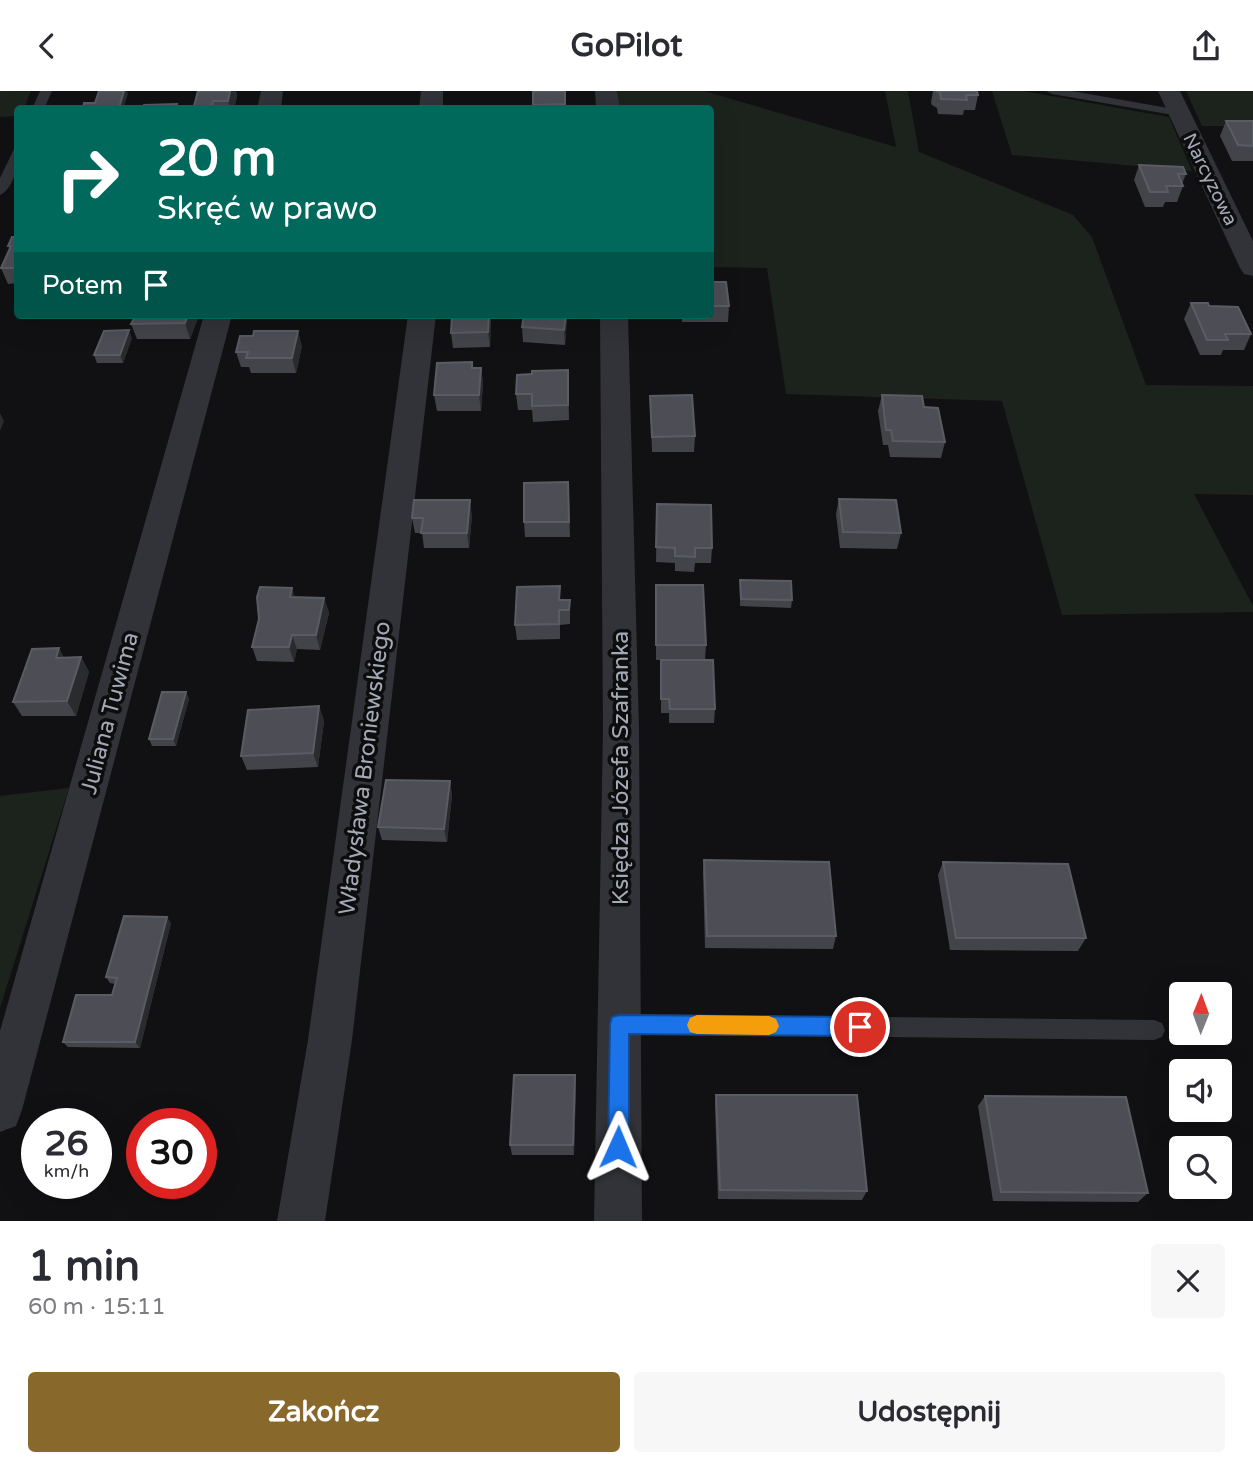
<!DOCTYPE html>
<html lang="pl">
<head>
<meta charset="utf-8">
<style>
  :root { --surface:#fff; --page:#f7f7f7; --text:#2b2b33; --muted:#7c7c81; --accent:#89692b }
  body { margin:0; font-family:"Varela Round",sans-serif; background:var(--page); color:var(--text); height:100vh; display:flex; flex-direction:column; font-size:26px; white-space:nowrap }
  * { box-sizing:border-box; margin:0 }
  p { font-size:23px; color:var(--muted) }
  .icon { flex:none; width:38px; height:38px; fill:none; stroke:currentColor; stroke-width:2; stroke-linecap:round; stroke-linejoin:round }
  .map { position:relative; height:1130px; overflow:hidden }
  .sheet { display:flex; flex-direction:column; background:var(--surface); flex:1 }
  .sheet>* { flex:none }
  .guide { position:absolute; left:14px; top:14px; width:700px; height:214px; border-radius:7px; box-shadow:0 7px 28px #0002; background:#00695c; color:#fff; overflow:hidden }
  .needle { width:46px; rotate:1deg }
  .fabs { position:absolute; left:1169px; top:891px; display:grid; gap:14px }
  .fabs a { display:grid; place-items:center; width:63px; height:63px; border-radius:7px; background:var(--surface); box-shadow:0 7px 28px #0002; font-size:35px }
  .speed { position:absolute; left:21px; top:1017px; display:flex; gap:14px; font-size:35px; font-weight:700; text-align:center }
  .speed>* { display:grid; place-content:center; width:91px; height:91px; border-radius:50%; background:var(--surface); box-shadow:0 7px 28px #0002; line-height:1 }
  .speed small { font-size:18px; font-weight:400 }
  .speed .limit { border:10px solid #d22; background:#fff; color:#111 }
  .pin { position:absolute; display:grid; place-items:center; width:60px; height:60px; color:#fff; margin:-30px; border:4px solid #fff; border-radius:50%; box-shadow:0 2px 7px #0007 }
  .me { position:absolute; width:77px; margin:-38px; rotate:1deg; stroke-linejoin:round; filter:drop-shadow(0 0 5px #0008) }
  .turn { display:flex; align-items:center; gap:24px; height:147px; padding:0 28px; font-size:32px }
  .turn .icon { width:91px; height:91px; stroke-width:2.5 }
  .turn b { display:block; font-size:49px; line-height:60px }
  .then { display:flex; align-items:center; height:66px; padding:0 28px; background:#0003; gap:14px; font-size:26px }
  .round { display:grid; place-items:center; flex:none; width:74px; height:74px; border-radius:7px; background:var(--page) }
  .summary { display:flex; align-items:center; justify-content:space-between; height:119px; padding:0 28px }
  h1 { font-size:42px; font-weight:700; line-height:52px }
  .cta { display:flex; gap:14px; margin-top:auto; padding:14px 28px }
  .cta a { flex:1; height:80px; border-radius:7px; background:var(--accent); color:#fff; font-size:28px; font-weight:700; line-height:80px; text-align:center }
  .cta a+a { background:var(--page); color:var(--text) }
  header { display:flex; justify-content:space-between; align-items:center; height:91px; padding:0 28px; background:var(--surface); font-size:32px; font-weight:700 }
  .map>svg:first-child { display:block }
</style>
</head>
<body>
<header><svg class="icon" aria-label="back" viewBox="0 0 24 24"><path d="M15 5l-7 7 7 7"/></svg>GoPilot<svg class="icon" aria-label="share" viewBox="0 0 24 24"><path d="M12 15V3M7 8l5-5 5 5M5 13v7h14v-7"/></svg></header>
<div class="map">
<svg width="1253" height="1130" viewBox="0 0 1253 1130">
  <rect width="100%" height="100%" fill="#111113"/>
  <path fill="#1c231d" d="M0,0H31L24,17L18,18L17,25L0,26Z
    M617,0H704L896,56L885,0H908L919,61L1073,124L1092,146L1146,294L1253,295V404L1194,403L1253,515V521L1062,524L1002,310L786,303L767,177L711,176L710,18L619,17Z
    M992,0H1023L1169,26L1192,80L1012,64Z
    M1186,0H1253V35H1202Z
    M69,697L0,917V705Z"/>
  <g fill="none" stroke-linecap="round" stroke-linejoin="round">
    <path fill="#323338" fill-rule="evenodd" d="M40,0H52L44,18H32Z
      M1046,0H1072L1179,19L1185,22L1179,25L1052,3Z
      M14,58H18C18,72 15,97 0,104V87Z
      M619,923L1154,929L1162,932L1165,939L1162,946L1154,949L619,943L611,940L608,933L611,926Z"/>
    <path fill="#323338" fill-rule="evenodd" d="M261,0H283L281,18H257Z
      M421,0H443V18H419Z
      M595,0H617L620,18H596Z
      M1158,0H1180L1253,150V185L1244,183L1240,177Z
      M204,224H232L22,1019L16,1035L0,1041V940Z
      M408,224H436L352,949L325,1130H277L308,949Z
      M600,224H628L639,638L642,1130H594L603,638Z"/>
  </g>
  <path fill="#424449" d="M198,0H236L237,5L234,18H195L194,15Z
    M533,0H565V18H533Z
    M933,0H977L978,4L975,19H964L963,24L938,23L937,17L932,14L931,11Z
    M1226,30H1253V70H1232L1220,45Z
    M1139,74L1186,83L1182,93L1183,95L1177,111H1165L1163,116H1145L1134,89Z
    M18,146V192L8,193L1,177L10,159L8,155Z
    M710,191L729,215L728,231H682V224H710Z
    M1191,212L1209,215L1251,243L1244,259H1223L1221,264H1200L1184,228Z
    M199,224L190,248H137L131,233Z
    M452,224H491L490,256L453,257L451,242Z
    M524,224H567L565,254L523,251L522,236Z
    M132,247L123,272H97L94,264Z
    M302,255L296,282H251L249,276H241L236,261Z
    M481,277L483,292L481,320H437L434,304Z
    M568,279L569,329L533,331L532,319H518L516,303Z
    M882,304L945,351L941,367L890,366L888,354H883L878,320Z
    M650,305L695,345L694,361H652Z
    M569,406L570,446H525L524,431Z
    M839,408L901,442L897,458L840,457L836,423Z
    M657,413L712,457L711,472H695L694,481L675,480V472L656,471Z
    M472,424L469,457H424L422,442H415L412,427Z
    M740,489L792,509L791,517L740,515Z
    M656,494L706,554L705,569L715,618L714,632H669V622H661V569H656Z
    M560,495V509H570V533L560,534V548L517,549L515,534Z
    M295,506L324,507L329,522L320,559L297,558L294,571L257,570L252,556Z
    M59,557L64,567L81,566L89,581L76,625H22L13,611Z
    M186,601L189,608L176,655H152L149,648Z
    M319,615L324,630L318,676L247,679L241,665Z
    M450,690L452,704L447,751L382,749L378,736Z
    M704,769L836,845L833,858L705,857L703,782Z
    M943,771L1086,847L1078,860L950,859L938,784Z
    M171,832L140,957L68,956L63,951L112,904L115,893L110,892L106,886Z
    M575,984L576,995L574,1064H512L510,1054Z
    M716,1004L867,1100L862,1109L718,1108L715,1014Z
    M985,1005L1148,1102L1138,1111L993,1110L978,1015Z"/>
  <path fill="#2a2b2f" d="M124,0H127L128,3L123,18H119Z
    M230,0H236L237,5L234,18H230L228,10Z
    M188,224H199L190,248L185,232Z
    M489,224H491L490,256L488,241Z
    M566,224H567V229L565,254L564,239Z
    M129,239L132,247L123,272L120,264Z
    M298,240L302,255L296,282L292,267Z
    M481,277L483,292L481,320L479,304Z
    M0,322L4,330L0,340Z
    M470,409L472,424L469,457L467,442Z
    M292,497L297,512L290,506Z
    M324,507L329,522L320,559L316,544Z
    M292,544L297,558L294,571L289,556Z
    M59,557L67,572L56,567Z
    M81,566L89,581L76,625L67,610Z
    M186,601L189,608L176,655L173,648Z
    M319,615L324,630L318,676L313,662Z
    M450,690L452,704L447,751L444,738Z
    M167,826L171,832L140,957L135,951Z
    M575,984L576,995L574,1064L573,1054Z"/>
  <path fill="#4d4e55" stroke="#5a5c64" stroke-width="2" d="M99,0H124L119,17L83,18L84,12H95Z
    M198,0H230L228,10H213L212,15H194Z
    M533,0H565V13L533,14Z
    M936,0H977L978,4H966L967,9L941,8L940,1Z
    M177,13L175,18H143L144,14Z
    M1226,30H1253V55L1238,54Z
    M1139,74L1183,76L1186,83H1178L1183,95H1166L1168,101H1150Z
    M12,146H18V177H1L11,155H8Z
    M710,191H726L729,215H710Z
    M1191,212H1208L1209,215L1238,216L1251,243H1225L1228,249H1207Z
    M136,224H188L185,232L131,233Z
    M452,224H489L488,241L451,242Z
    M524,224H566L564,239L522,236Z
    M129,239L120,264H94L104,240Z
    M254,240H298L292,267H246L248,261H236L240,245H253Z
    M472,271V277H481L479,304H434L437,272Z
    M568,279V314L532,315V303H516L517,284L532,283V280Z
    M692,304L695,345L652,346L650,305Z
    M882,304L922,305L924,316L938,317L945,351L893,350L891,339H886Z
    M568,391L569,431H524V392Z
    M839,408L896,409L901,442L843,441Z
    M414,409H470L467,442H421L423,427H412Z
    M657,413L711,414L712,457H695V466L675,465V457L656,456Z
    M740,489L791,490L792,509L741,508Z
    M656,494H703L706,554H656Z
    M560,495L559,509H570L569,519H559V533L515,534L517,496Z
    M260,496L292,497L290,506L324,507L316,544H292L289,556H252L259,528L257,506Z
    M59,557L56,567L81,566L67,610L13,611L32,558Z
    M661,569H713L715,618H670L669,608H661Z
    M162,601H186L173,648H149Z
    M319,615L313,662L241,665L248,619Z
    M386,689L450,690L444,738L378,736Z
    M704,769L829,771L836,845H707Z
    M943,771L1068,773L1086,847H956Z
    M124,825L167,826L135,951H63L76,904H112L117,887L106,886Z
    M514,984H575L573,1054H510Z
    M716,1004H857L867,1100L720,1099Z
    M985,1005L1126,1006L1148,1102L1001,1101Z"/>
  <path fill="#1a73e8" stroke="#114b97" stroke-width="2" d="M619,924L860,926L867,929L870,936L867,942L860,945L629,943V1056L626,1063L618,1067L611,1063L608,1056L610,933L612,926Z"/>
  <path fill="#f59e0b" d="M697,924L769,925L776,928L779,935L776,941L769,944L697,943L690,941L687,934L690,927Z"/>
  <g text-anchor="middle" stroke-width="7" stroke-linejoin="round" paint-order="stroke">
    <g font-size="19" fill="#a2a8b5" stroke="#0d0d0e">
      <text transform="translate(1211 88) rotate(64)" y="7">Narcyzowa</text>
    </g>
    <g font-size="23" fill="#a2a8b5" stroke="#0d0d0e">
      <text transform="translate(109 622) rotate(-75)" y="8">Juliana Tuwima</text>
      <text transform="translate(364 677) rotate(-83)" y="8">Władysława Broniewskiego</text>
      <text transform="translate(620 677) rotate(-90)" y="8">Księdza Józefa Szafranka</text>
    </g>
  </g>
</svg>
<div class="fabs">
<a><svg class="needle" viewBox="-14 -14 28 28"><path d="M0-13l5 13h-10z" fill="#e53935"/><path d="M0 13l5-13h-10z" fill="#7c7c81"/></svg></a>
<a><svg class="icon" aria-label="sound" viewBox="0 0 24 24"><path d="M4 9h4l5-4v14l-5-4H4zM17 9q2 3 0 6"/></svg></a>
<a><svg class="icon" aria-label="search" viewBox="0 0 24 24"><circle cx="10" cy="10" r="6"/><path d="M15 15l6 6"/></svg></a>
</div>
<div class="speed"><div>26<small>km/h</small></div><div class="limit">30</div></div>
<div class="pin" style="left:860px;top:936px;background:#d93025"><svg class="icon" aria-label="arrive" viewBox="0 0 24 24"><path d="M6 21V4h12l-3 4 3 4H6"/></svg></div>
<svg class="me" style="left:618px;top:1056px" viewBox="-20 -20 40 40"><path d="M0-17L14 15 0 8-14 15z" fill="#1a73e8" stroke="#fff" stroke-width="4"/></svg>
<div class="guide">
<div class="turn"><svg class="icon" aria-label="right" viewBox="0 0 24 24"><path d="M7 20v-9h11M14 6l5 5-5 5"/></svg><div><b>20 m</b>Skręć w prawo</div></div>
<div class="then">Potem<svg class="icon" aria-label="arrive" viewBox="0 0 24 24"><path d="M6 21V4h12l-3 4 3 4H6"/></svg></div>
</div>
</div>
<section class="sheet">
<div class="summary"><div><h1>1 min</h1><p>60 m · 15:11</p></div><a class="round"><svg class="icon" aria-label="close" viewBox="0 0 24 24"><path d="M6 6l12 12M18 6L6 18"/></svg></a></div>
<div class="cta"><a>Zakończ</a><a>Udostępnij</a></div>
</section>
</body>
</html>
